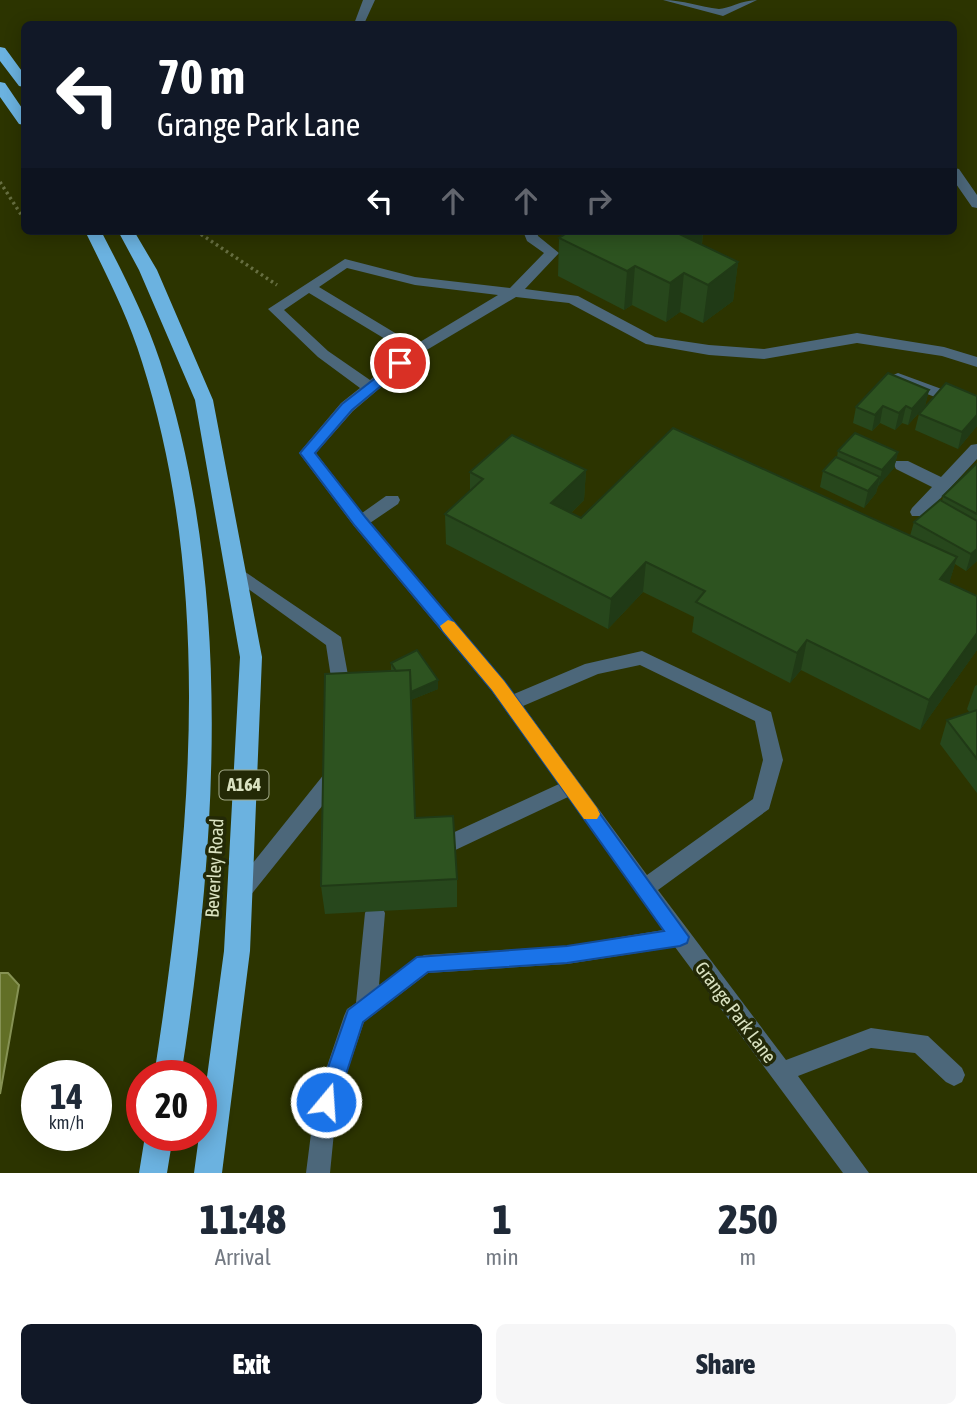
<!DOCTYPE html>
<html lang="en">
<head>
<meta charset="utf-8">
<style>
  :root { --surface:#fff; --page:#f6f6f7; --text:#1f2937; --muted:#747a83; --accent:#111827 }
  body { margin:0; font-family:"Asap Condensed",sans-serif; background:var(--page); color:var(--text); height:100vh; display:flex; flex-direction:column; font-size:26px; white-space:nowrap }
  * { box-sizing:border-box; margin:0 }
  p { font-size:23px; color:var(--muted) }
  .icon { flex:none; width:38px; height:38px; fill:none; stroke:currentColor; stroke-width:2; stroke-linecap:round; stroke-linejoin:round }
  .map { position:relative; height:1173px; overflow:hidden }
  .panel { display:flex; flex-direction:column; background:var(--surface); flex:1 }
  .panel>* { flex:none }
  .hud { position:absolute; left:21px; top:21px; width:936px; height:214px; border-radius:10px; box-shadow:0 4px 18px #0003; background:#111827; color:#fff; overflow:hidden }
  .speed { position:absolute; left:21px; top:1060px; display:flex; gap:14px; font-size:35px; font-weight:700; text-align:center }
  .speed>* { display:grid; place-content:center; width:91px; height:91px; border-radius:50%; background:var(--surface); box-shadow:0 4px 18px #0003; line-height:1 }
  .speed small { font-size:18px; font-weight:400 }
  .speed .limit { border:10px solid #d22; background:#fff; color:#111 }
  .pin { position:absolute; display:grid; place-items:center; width:60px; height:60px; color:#fff; margin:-30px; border:4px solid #fff; border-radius:50%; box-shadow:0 2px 7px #0007 }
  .me { position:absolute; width:77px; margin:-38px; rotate:18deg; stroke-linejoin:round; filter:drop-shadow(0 0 5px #0008) }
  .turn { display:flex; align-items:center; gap:24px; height:147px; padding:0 21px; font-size:32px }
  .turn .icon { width:91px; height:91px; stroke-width:2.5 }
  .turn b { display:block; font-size:49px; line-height:60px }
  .lanes { display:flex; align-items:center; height:66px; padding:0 21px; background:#0003; justify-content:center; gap:35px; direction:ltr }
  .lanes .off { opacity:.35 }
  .eta { display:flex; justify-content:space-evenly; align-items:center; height:119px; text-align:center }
  .eta b { font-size:42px; font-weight:800; line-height:49px }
  .primary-button { display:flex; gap:14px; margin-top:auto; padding:14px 21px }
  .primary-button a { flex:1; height:80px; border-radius:10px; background:var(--accent); color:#fff; font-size:28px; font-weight:800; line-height:80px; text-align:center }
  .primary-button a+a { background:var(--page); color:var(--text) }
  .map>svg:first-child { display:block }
</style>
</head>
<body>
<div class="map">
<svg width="977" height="1173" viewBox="0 0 977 1173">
  <rect width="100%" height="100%" fill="#2c3400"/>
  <path fill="#626f26" stroke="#869254" stroke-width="2" d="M0,973H8L19,985L0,1094Z"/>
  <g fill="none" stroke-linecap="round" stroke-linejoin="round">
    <path stroke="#676f41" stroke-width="3.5" stroke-dasharray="2.5 3.5" stroke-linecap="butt" d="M0,182L24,219
      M196,231L277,285"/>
    <path fill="#4c677a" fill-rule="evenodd" d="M363,0H375L364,24H354Z
      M663,0C683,0 700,7 719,9C728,9 742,0 757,0L723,16Z
      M954,168L959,169L977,195V208L972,207L954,181Z
      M523,231H537L538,236L559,253L525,289L578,296L655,337L709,345L764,349L857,333L944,347L977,357V367L942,356L857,343L764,359L709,355L646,344L569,303L516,297L420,354L353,411L316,453L362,513L386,496H398L400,500L398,504L370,523L514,694L585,664L642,651L771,712L783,760L769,809L658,890L786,1060L871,1028L928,1036L962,1068L965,1075L962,1082L954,1086L946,1082L915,1053L871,1048L798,1076L869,1173H843L675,947L567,964L428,973L364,1022L337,1102L330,1173H306L315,1102L344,1016L347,1009L356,1003L365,913L368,907L375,904L382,907L385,913L379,985L424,955L567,946L663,930L568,797L449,853L442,855L435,853L432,847L435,841L559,784L491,690L354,526L299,453L341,403L360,388L318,357L268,309L345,259L415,277L510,288L544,253L527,241ZM347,268L415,285L498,295L415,345L319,287ZM309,293L405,351L370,380L328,351L284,310ZM640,665L755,721L763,760L753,799L647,875L523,706L598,674Z
      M898,373L977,402V413L893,381L890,378L893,375Z
      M977,444V459L924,516H912L910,512L912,508L932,487L896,469L894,465L896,461H908L941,477L971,445Z
      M235,565L341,637L352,697L350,702H336L334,697L326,645L229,575L226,571L229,567Z
      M336,766L343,768L346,774L343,780L246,901L239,904L232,901L229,895L232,889L329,768Z"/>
    <path fill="#6bb2e0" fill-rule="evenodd" d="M0,47L5,48L24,74V87L19,86L0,61Z
      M0,82L5,83L24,111V125L19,124L0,97Z
      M85,231H101C123,273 145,316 160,361C234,586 217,846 181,1076H154C190,842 215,592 142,362C128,316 106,274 85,231Z
      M118,231H134L157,270L213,400L262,657L250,951L222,1173H194L224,951L240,657L195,400L139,270Z
      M145,1136H173L167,1173H139Z"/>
  </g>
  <path fill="#27471c" d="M570,231H703L702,245L738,262L733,301L703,323L680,312L666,322L632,305L624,310L558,276L559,238Z
    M929,390L925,406L908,425L902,423L895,430L880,423L872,431L853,423L856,407Z
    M977,396V426L958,449L915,430L919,414Z
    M838,451L898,452L894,468L878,486L876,493L864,508L820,487L823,471L837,457Z
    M977,465V561L966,571L955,564L949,583L977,596V650L920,730L801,670L790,683L692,632L694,617L643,592L608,629L446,544L445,514L470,491V472L586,470L584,500L571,513L581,518L910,536L914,522L942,501L943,496Z
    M391,663L438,689L411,700L415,818L457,879V907L325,914L321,886L391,671Z
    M977,685V793L940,744L947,720L970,713L967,709L975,686Z"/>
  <path fill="#203a16" d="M677,231H703L701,249L675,232Z
    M738,262L733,301L703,323L708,285Z
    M635,266L632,305L624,310L627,271Z
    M684,273L680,312L666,322L670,283Z
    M929,390L925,406L908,425L912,409Z
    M883,406L880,423L872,431L875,415Z
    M906,406L902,423L895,430L899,413Z
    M977,415V426L958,449L962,432Z
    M898,452L894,468L878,487L882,470Z
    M586,470L584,500L550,533L551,503Z
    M880,477L876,493L864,508L868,491Z
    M977,549V561L966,571L971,554Z
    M957,557L948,587L940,579Z
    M646,562L643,592L608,629L611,599Z
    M977,633V650L920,730L929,700Z
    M807,640L801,670L790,683L797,653Z
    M410,670L438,680V689L411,700L417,847Z"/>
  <path fill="#2d5320" stroke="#203a16" stroke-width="2" d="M570,231H677L675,232L738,262L708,285L684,273L670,283L635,266L627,271L559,238Z
    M888,373L929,390L912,409L906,406L899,413L883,406L875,415L856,407Z
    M946,383L977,396V415L962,432L919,414Z
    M673,428L957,557L940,579L977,596V633L929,700L807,640L797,653L696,602L705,591L646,562L611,599L445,514L483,479L470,472L512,435L586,470L551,503L581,518Z
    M855,433L898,452L882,470L838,451Z
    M836,457L880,477L868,491L823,471Z
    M976,464L977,465V514L943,496Z
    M940,500L977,521V549L971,554L914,522Z
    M417,650L438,680L411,692L410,670L396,671L391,663Z
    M410,670L415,818L453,816L457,879L321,886L325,674Z
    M977,710V759L947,720Z"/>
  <path fill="#1a73e8" stroke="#114b97" stroke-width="2" d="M400,359L407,363L405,366L352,410L315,453L366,518L504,681L689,937L687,943L680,946L567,963L428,972L363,1022L337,1102L334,1109L326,1112L319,1109L316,1102L348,1010L417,957L567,946L664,931L492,690L355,526L300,453L342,404Z"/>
  <path fill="#f59e0b" d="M448,620L454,622L504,681L597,808L600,814L597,819H584L492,690L443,631L440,626Z"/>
  <g text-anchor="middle" stroke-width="7" stroke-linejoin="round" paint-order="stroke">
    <rect fill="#232906" stroke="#a3aa89" stroke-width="2" x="219.5" y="770.5" width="49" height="29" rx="5"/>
    <g font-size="18" font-weight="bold" fill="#dae2c1">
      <text x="244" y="791">A164</text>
    </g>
    <g font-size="19" fill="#dae2c1" stroke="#232906">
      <text transform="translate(214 868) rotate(-87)" y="7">Beverley Road</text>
      <text transform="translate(736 1012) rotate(53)" y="7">Grange Park Lane</text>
    </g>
  </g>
</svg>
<div class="speed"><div>14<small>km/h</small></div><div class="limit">20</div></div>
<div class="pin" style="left:400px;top:363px;background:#d93025"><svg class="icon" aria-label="arrive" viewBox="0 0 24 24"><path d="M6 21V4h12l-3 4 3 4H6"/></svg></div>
<svg class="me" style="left:326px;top:1102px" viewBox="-20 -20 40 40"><circle r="17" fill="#1a73e8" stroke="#fff" stroke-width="3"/><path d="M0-11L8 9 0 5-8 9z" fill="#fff"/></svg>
<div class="hud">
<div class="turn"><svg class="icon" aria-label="left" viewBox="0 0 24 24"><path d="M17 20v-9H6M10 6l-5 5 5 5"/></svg><div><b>70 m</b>Grange Park Lane</div></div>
<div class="lanes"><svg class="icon" aria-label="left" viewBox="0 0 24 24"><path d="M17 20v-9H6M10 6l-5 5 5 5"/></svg><svg class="icon off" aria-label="ahead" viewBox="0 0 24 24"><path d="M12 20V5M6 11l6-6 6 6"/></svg><svg class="icon off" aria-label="ahead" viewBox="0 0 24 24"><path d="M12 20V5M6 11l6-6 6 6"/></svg><svg class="icon off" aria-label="right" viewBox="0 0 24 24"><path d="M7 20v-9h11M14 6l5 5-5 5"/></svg></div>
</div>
</div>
<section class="panel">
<div class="eta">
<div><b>11:48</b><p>Arrival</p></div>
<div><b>1</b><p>min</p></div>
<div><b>250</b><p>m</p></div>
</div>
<div class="primary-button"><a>Exit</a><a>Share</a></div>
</section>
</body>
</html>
